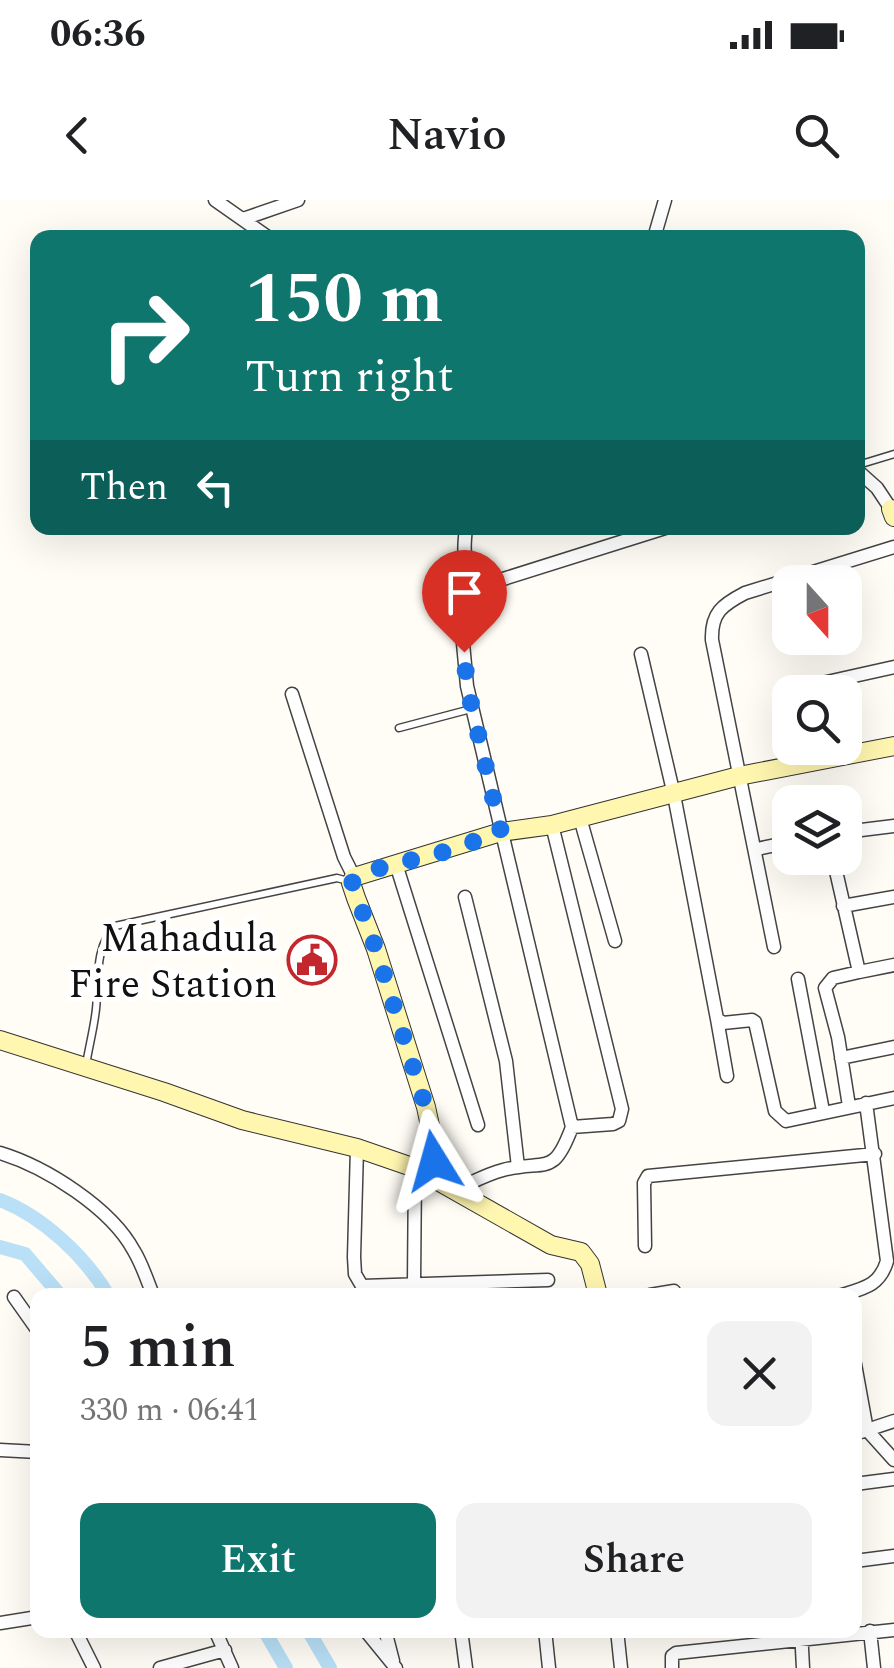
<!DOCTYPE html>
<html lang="en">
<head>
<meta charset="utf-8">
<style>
  :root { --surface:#fff; --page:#f2f2f2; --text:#202124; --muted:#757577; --accent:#0f766e }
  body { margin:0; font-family:Spectral,serif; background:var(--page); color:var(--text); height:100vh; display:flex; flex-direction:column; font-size:38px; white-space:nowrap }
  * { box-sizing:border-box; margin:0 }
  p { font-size:32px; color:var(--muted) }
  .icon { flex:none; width:55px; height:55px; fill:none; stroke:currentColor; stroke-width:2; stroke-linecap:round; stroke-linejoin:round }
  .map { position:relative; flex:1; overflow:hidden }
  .side { position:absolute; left:30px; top:1088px; width:832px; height:350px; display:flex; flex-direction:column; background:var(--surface); border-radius:20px; box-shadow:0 10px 40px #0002 }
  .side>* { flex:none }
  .banner { position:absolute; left:30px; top:30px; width:835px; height:305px; border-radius:20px; box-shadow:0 10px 40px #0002; background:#0f766e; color:#fff; overflow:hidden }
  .needle { width:65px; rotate:159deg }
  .controls { position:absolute; left:772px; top:365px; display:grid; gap:20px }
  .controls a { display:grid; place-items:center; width:90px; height:90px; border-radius:20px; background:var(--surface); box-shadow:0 10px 40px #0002; font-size:50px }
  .pin { position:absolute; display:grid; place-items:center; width:85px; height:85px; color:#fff; margin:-102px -42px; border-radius:50% 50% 50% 0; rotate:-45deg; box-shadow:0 0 10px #0007 }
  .pin .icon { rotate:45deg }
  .me { position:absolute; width:110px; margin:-55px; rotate:352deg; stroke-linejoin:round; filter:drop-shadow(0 0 8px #0008) }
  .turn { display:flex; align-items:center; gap:35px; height:210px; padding:0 50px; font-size:45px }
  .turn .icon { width:130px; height:130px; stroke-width:2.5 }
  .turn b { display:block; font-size:70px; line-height:85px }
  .then { display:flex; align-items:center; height:95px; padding:0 50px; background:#0003; gap:20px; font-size:38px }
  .round { display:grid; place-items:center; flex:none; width:105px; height:105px; border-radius:20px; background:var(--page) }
  .head { display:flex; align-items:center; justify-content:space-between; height:170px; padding:0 50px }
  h1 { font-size:60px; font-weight:600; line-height:75px }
  .action { display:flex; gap:20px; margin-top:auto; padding:20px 50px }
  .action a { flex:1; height:115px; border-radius:20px; background:var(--accent); color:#fff; font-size:40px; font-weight:600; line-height:115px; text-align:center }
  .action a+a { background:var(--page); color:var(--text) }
  .status { display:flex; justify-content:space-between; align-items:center; height:70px; padding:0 50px; background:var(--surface); direction:ltr }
  .status svg { height:28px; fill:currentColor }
  header { display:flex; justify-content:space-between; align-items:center; height:130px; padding:0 50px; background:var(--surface); font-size:45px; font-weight:600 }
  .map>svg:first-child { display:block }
</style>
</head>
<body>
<div class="status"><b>06:36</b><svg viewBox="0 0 49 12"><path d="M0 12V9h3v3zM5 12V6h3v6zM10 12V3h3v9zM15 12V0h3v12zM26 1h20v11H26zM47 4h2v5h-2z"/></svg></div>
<header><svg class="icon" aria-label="back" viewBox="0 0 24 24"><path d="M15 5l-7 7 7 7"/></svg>Navio<svg class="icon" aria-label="search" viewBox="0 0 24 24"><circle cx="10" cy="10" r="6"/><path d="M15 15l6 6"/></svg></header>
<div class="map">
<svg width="894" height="1468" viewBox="0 0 894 1468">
  <rect width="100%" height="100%" fill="#fffdf5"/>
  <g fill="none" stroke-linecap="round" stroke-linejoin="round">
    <path stroke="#b9e0f7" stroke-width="14" d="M0,1000C42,1016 85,1056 108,1095
      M0,1047L25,1054L60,1095
      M264,1430L286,1468
      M308,1430L330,1468"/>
    <g stroke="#444" stroke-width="9">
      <path id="lane" d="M858,265L894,254
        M399,528L471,509
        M86,865C89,846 94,828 96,809C99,781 94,747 115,726L337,678L348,681"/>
    </g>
    <g stroke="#444" stroke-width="15">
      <path id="street" d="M215,0L269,38
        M243,19L298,0
        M654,38L665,0
        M858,271L877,288L891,309
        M466,328C462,361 463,376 500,380L665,328
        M641,454L674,595L717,819L723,823L752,820L755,822L775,911L786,921L894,898
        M782,492L894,467
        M292,494L344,657L354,677
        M580,618L615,741
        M552,625L622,909L619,921L613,924L572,927
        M845,632L894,626
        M757,649L790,642
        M833,658L859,772L894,765
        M396,664L478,925
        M465,697L506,861L518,967
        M843,706L894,697
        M774,747L712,440C711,413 722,405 745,393L894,347
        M798,779L823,911
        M717,819L727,876
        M841,858L894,847
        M849,906L838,837L825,788L833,778L859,772
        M357,948L354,1057L355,1074L362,1086L548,1080
        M0,953C46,967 111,1008 134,1051C142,1064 147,1080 153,1095
        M457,989C473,982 487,974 503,970C547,959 553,978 572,927L467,486L460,411L472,373
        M645,1046L644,983L648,976L875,954
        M414,1084L415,968
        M650,1095L674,1091
        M842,1095C865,1088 880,1085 887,1061L866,903
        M14,1097L38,1131
        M855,1164L867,1230L894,1221
        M855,1234L867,1230L894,1260
        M0,1250L38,1252
        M855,1284L894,1279
        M855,1361L894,1356
        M0,1423L38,1417
        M75,1430L94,1468
        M215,1430L232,1468
        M365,1430L396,1468
        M385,1430L393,1461
        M461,1430L466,1468
        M545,1430L549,1468
        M617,1430L621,1468
        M801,1430L803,1468
        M870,1431L874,1468
        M160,1468L225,1450
        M672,1468V1456L676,1453L894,1430"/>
    </g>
    <g stroke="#333" stroke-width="20">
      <path id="secondary" d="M891,309L894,317
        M0,840L164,892L242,920L357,948L415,968L551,1045L581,1052L590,1064L598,1095
        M426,974L433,967L435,949L426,907L376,749L356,698L351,683L354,677L501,632L552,625L739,576L894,546"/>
    </g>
    <use href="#lane" stroke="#fff" stroke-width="6"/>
    <use href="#street" stroke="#fff" stroke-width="12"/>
    <use href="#secondary" stroke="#fff6b0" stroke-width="18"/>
  </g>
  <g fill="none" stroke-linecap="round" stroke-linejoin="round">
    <path stroke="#1a73e8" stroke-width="18" stroke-dasharray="0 32.4" d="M434,961L435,948L426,908L376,749L352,683L360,673L444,652L501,632L467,486L464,452"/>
  </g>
  <defs>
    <g id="civic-ring" transform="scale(2.5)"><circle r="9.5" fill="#fff" stroke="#c4262e" stroke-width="1.5"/><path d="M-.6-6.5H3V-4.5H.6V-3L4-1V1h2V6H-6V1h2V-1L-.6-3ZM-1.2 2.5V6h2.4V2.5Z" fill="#c4262e"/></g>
  </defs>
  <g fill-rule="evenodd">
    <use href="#civic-ring" x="312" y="760"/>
  </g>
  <g text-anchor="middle" stroke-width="10" stroke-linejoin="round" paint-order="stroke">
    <g font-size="40" fill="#111" stroke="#fff" text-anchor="end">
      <text x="277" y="751">Mahadula<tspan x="277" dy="46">Fire Station</tspan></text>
    </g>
  </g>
</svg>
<div class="controls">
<a><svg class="needle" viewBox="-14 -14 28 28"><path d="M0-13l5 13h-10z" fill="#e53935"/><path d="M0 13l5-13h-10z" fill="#757577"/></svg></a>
<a><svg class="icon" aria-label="search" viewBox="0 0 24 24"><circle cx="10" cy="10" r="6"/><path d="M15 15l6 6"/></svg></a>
<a><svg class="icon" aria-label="layers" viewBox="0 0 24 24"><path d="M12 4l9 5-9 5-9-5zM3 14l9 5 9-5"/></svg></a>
</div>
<div class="pin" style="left:464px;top:452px;background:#d93025"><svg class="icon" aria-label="arrive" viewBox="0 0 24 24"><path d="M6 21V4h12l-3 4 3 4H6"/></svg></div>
<svg class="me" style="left:434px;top:961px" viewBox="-20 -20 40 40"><path d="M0-17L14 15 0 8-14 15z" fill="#1a73e8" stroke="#fff" stroke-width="4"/></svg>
<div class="banner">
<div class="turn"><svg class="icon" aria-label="right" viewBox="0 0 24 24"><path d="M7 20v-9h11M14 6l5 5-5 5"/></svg><div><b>150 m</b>Turn right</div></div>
<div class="then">Then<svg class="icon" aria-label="left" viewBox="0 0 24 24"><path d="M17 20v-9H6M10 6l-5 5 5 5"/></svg></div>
</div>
<section class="side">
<div class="head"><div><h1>5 min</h1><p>330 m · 06:41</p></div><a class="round"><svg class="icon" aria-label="close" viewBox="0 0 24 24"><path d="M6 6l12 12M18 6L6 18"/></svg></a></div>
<div class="action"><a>Exit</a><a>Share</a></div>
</section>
</div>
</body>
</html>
